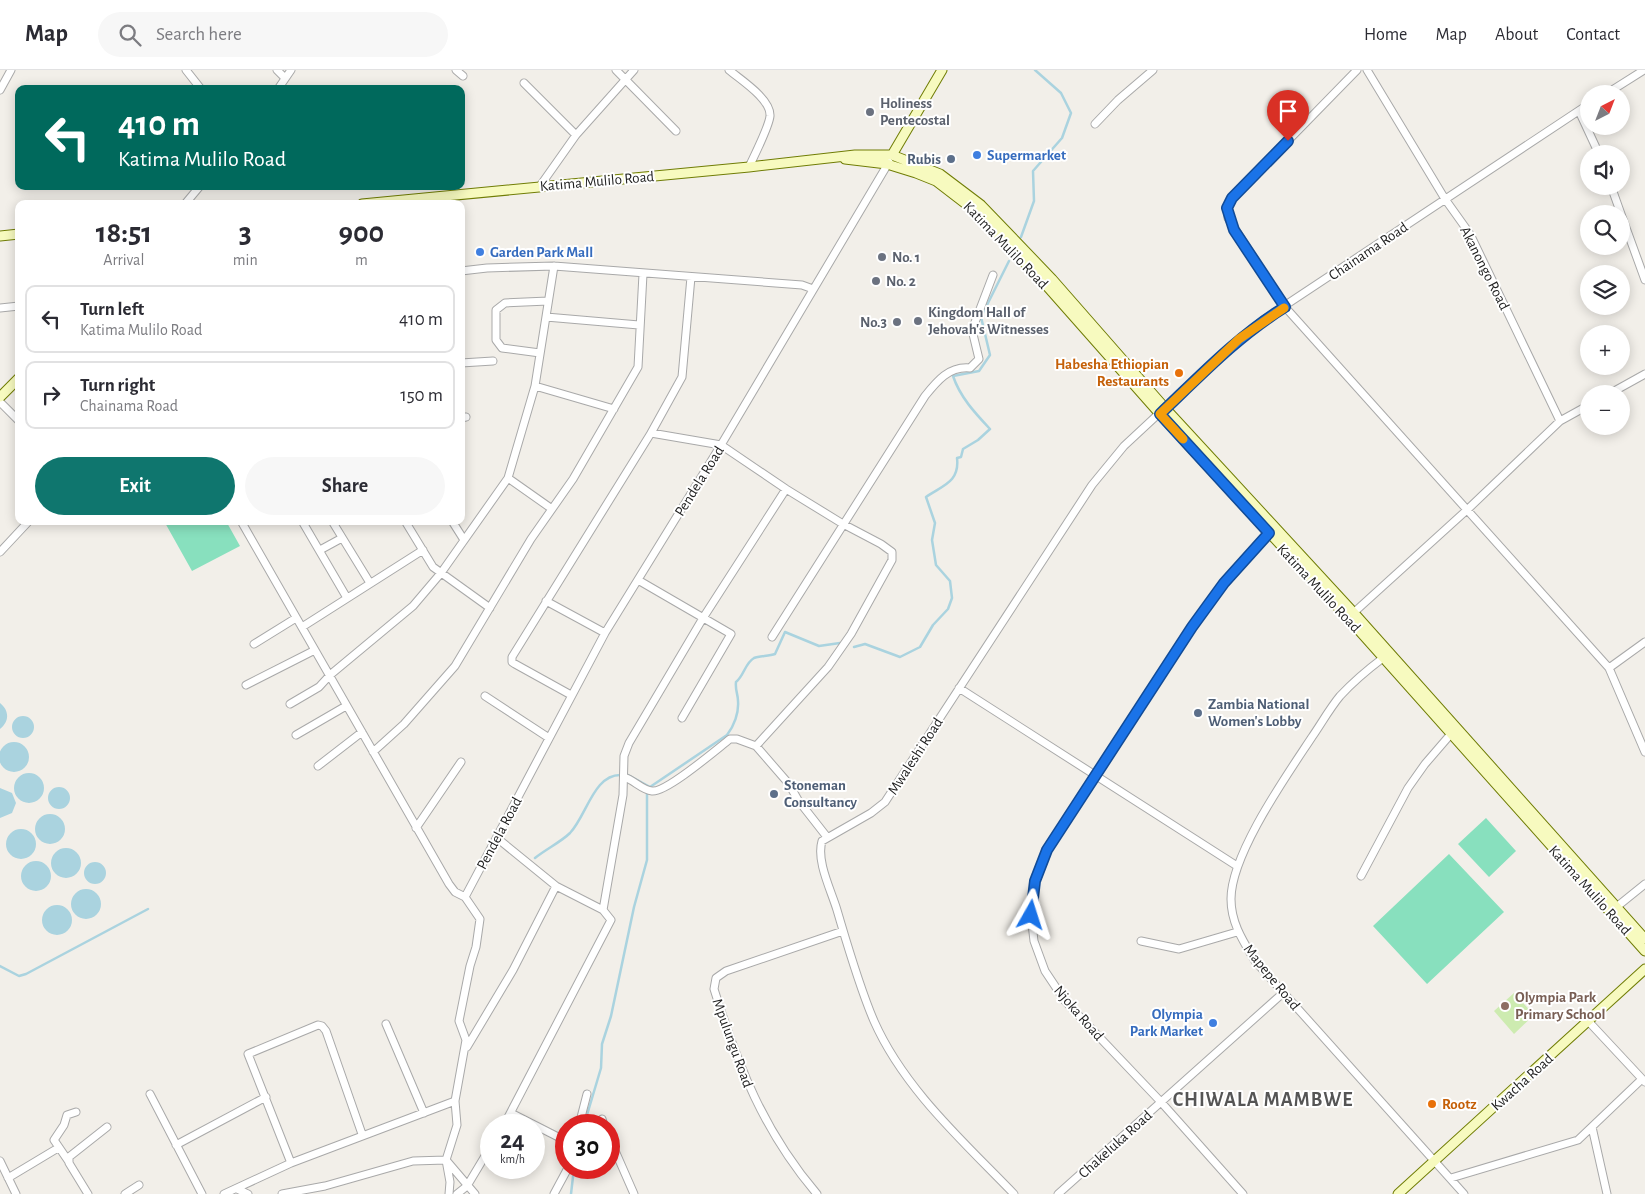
<!DOCTYPE html>
<html lang="en">
<head>
<meta charset="utf-8">
<style>
  :root { --surface:#fff; --page:#f7f7f7; --text:#2b2b33; --muted:#7c7c81; --line:#e1e1e2; --accent:#0f766e }
  body { margin:0; font-family:"Alegreya Sans",sans-serif; background:var(--page); color:var(--text); height:100vh; display:flex; flex-direction:column; font-size:19px; white-space:nowrap }
  * { box-sizing:border-box; margin:0 }
  p { font-size:16px; color:var(--muted) }
  .icon { flex:none; width:28px; height:28px; fill:none; stroke:currentColor; stroke-width:2; stroke-linecap:round; stroke-linejoin:round }
  .map { position:relative; flex:1; overflow:hidden }
  .details { position:absolute; left:15px; top:130px; width:450px; height:325px; display:flex; flex-direction:column; background:var(--surface); border-radius:10px; box-shadow:0 2px 12px #0003 }
  .details>* { flex:none }
  .top-card { position:absolute; left:15px; top:15px; width:450px; height:105px; border-radius:10px; box-shadow:0 2px 12px #0003; background:#00695c; color:#fff; overflow:hidden }
  .needle { width:32px; rotate:42deg }
  .buttons { position:absolute; left:1580px; top:15px; display:grid; gap:10px }
  .buttons a { display:grid; place-items:center; width:50px; height:50px; border-radius:50%; background:var(--surface); box-shadow:0 2px 12px #0003; font-size:25px }
  .speed { position:absolute; left:480px; top:1044px; display:flex; gap:10px; font-size:25px; font-weight:700; text-align:center }
  .speed>* { display:grid; place-content:center; width:65px; height:65px; border-radius:50%; background:var(--surface); box-shadow:0 2px 12px #0003; line-height:1 }
  .speed small { font-size:12px; font-weight:400 }
  .speed .limit { border:8px solid #d22; background:#fff; color:#111 }
  .pin { position:absolute; display:grid; place-items:center; width:42px; height:42px; color:#fff; margin:-51px -21px; border-radius:50% 50% 50% 0; rotate:-45deg; box-shadow:0 0 5px #0007 }
  .pin .icon { rotate:45deg }
  .me { position:absolute; width:55px; margin:-28px; rotate:6deg; stroke-linejoin:round; filter:drop-shadow(0 0 4px #0008) }
  .turn { display:flex; align-items:center; gap:18px; height:105px; padding:0 20px; font-size:22px }
  .turn .icon { width:65px; height:65px; stroke-width:2.5 }
  .turn b { display:block; font-size:35px; line-height:42px }
  .eta { display:flex; justify-content:space-evenly; align-items:center; height:85px; text-align:center }
  .eta b { font-size:30px; font-weight:700; line-height:35px }
  .cta { display:flex; gap:10px; margin-top:auto; padding:10px 20px }
  .cta a { flex:1; height:58px; border-radius:30px; background:var(--accent); color:#fff; font-size:20px; font-weight:700; line-height:58px; text-align:center }
  .cta a+a { background:var(--page); color:var(--text) }
  ul { padding:0; list-style:none }
  li { display:flex; align-items:center; gap:15px; height:68px; margin:0 10px 8px; padding:0 10px; border:2px solid var(--line); border-radius:10px }
  li div { flex:1 }
  li b { display:block; font-size:19px }
  li em { font-style:normal }
  header { display:flex; align-items:center; gap:30px; box-sizing:border-box; height:70px; padding:0 25px; background:var(--surface); border-bottom:1px solid var(--line) }
  header strong { font-size:24px }
  nav { display:flex; gap:28px; margin-inline-start:auto; font-size:18px }
  .search { width:350px; height:45px; background:var(--page); display:flex; align-items:center; gap:12px; box-sizing:border-box; padding:0 18px; border-radius:28px; color:var(--muted); font-size:19px }
  .map>svg:first-child { display:block }
</style>
</head>
<body>
<header>
<strong>Map</strong>
<div class="search"><svg class="icon" aria-label="search" viewBox="0 0 24 24"><circle cx="10" cy="10" r="6"/><path d="M15 15l6 6"/></svg>Search here</div>
<nav><a>Home</a><a>Map</a><a>About</a><a>Contact</a></nav>
</header>
<div class="map">
<svg width="1645" height="1124" viewBox="0 0 1645 1124">
  <rect width="100%" height="100%" fill="#f2efe9"/>
  <path fill="#cdebb0" d="M1514,923L1534,945L1514,964L1494,941Z"/>
  <path fill="#88e0be" d="M164,451H226L240,476L192,501Z
    M1486,748L1516,781L1489,807L1458,774Z
    M1449,784L1504,842L1427,914L1373,856Z"/>
  <path fill="#aad3df" d="M0,633C9,640 10,651 0,659Z
    M12 657a11 11 0 1 1 22 0a11 11 0 1 1-22 0Z
    M-1 687a15 15 0 1 1 30 0a15 15 0 1 1-30 0Z
    M14 718a15 15 0 1 1 30 0a15 15 0 1 1-30 0Z
    M48 728a11 11 0 1 1 22 0a11 11 0 1 1-22 0Z
    M0,718L12,723L16,733L12,743L0,748Z
    M35 759a15 15 0 1 1 30 0a15 15 0 1 1-30 0Z
    M6 774a15 15 0 1 1 30 0a15 15 0 1 1-30 0Z
    M51 793a15 15 0 1 1 30 0a15 15 0 1 1-30 0Z
    M21 806a15 15 0 1 1 30 0a15 15 0 1 1-30 0Z
    M84 803a11 11 0 1 1 22 0a11 11 0 1 1-22 0Z
    M71 834a15 15 0 1 1 30 0a15 15 0 1 1-30 0Z
    M42 850a15 15 0 1 1 30 0a15 15 0 1 1-30 0Z"/>
  <g fill="none" stroke-linecap="round" stroke-linejoin="round">
    <path stroke="#aad3df" stroke-width="2.5" d="M1021,167L1034,131L1033,101L1062,68L1071,43L1061,23L1035,0
      M854,577L865,574L900,587L920,577L933,555L948,539L952,528L950,511L936,495L932,470L935,453L926,427C941,416 960,413 957,388L961,387L963,379L978,370L990,359C975,343 960,327 953,306L979,301L990,285L981,247L1009,191
      M628,705L650,717L727,665C734,656 739,643 738,631C738,624 735,620 736,612C744,606 745,593 754,588C759,586 769,586 775,584L785,562L819,576L840,573
      M535,788C546,779 561,772 570,763C587,745 594,703 622,705
      M0,896L19,906L26,904L148,839
      M584,1055L601,998L602,974L611,946L634,837L647,790V723
      M571,1124L574,1098"/>
    <g stroke="#a9a9a9" stroke-width="9">
      <path id="street" d="M186,0L201,19
        M277,0L285,8
        M456,0L463,6
        M616,0L676,61
        M729,0C741,10 771,29 770,46C769,57 754,86 749,97
        M1357,0L1232,128L1227,138L1228,148L1285,237L1609,598L1645,682
        M1367,0L1445,129L1470,164L1560,351
        M524,13L576,65
        M278,19L291,0
        M0,20L11,0
        M1606,24L1644,0
        M1579,41L1599,84
        M1095,54L1118,30L1153,0
        M540,116L576,65L634,0
        M1611,116L1621,144
        M185,134L200,116
        M1621,144L1645,210
        M461,201L487,198L554,196L802,215L813,219
        M0,238L19,236
        M546,247L639,255
        M540,283L502,278L496,270V240L505,233L548,231
        M461,293L493,291
        M535,316L614,339
        M1609,324L1645,304
        M0,332L19,351
        M461,348L466,347
        M651,363L682,307L691,207
        M508,408L552,439
        M302,451L347,528
        M332,451L370,513
        M405,451L433,497L490,538
        M452,451L464,470
        M320,480L342,468
        M0,482L29,451
        M638,510L731,564L682,648
        M546,531L605,563
        M1350,546L1468,439L1560,351L1589,335
        M302,557L423,480
        M772,567L925,326C937,311 949,296 970,298L979,289L972,260L993,205
        M254,574L296,548
        M1383,588C1367,600 1353,612 1340,626C1330,638 1321,654 1312,667C1287,705 1231,784 1231,829C1231,853 1243,871 1255,891L1464,1124
        M1609,598L1645,572
        M246,615L315,580
        M959,618L1237,796
        M571,625L515,594L512,592V587L651,363L721,375L786,419L843,454L881,474L892,482V490L851,564L828,597L756,676
        M485,626L549,668
        M290,634L319,617L330,605L413,536L441,503L508,408L535,316L554,196
        M296,665L346,636
        M373,682L404,654L455,596L531,469L573,409L638,297L643,204
        M318,696L362,662
        M624,707C634,710 642,720 652,721C666,723 717,679 730,669H737L756,676L789,714L798,730L827,767
        M416,758L461,692
        M497,768L556,816L603,840L611,850L504,1055
        M1361,806L1408,718L1425,694L1450,665
        M465,827L605,563L721,375L889,92
        M1614,839L1645,814
        M603,840L623,725L624,686L629,673L703,548L786,419
        M1141,871L1179,879L1237,862
        M1589,952L1645,1012
        M386,954L424,1043
        M467,977L513,900L556,816
        M150,1024L202,1124
        M511,1043L566,1071
        M602,1049L604,1055
        M579,1055L587,1024
        M1592,1057L1607,1124
        M609,1067L634,1124
        M176,1075L266,1027
        M0,1091L16,1124
        M69,1092L54,1070L64,1055L67,1045L76,1042
        M291,1093L248,984L318,955L322,956L326,961L362,1064
        M8,1108L58,1078
        M1451,1108L1578,1070L1642,1009
        M237,1119L248,1124
        M88,1124L69,1093V1087L107,1057
        M125,1124L139,1115
        M224,1124L291,1093L455,1031L466,970L459,951L470,896L476,877L480,849L465,827L455,822L449,814L241,451
        M282,1124L325,1116L413,1091L446,1090L475,1124
        M449,1124L450,1112L446,1090L457,1055L455,1031
        M457,1124L467,1116L491,1076
        M554,1124L568,1098
        M817,1124C764,1062 738,996 714,919L716,908L726,901L843,861
        M1014,1124C964,1072 904,1019 874,951C859,916 848,877 837,840C831,820 816,791 822,771L871,743L885,732L1092,415L1124,376L1239,269L1263,250L1589,34
        M1058,1124L1283,923
        M1243,1124L1161,1032L1065,931L1045,901L1034,871L1031,845L1035,811L1047,781L1192,557L1224,513L1273,459"/>
    </g>
    <g stroke="#707d05" stroke-width="11">
      <path id="secondary" d="M892,85L942,0
        M845,89L887,94L916,103L936,111L975,141L1046,215L1160,344L1348,548L1645,881
        M362,134L749,97L855,85H892L940,104L981,135L1052,209L1165,338L1354,543L1645,869
        M0,166L19,164
        M0,327L19,308
        M1398,1124L1645,899"/>
    </g>
    <use href="#street" stroke="#fff" stroke-width="7"/>
    <use href="#secondary" stroke="#f7fabf" stroke-width="9"/>
  </g>
  <g fill="none" stroke-linecap="round" stroke-linejoin="round">
    <g stroke="#114b97" stroke-width="12">
      <path id="route" d="M1031,845L1035,811L1047,780L1192,557L1224,513L1269,463L1160,344C1200,306 1238,266 1285,237L1234,160L1227,138L1232,128L1288,71"/>
    </g>
    <use href="#route" stroke="#1a73e8" stroke-width="9"/>
    <path stroke="#f59e0b" stroke-width="9" d="M1183,369L1160,344L1239,269L1284,238"/>
  </g>
  <g fill="#6b7280" stroke="#fff" stroke-width="2">
    <circle cx="870" cy="42" r="5"/>
    <circle cx="882" cy="187" r="5"/>
    <circle cx="876" cy="211" r="5"/>
    <circle cx="918" cy="251" r="5"/>
    <circle cx="897" cy="252" r="5"/>
  </g>
  <g fill="#3f7fe0" stroke="#fff" stroke-width="2">
    <circle cx="977" cy="85" r="5"/>
    <circle cx="480" cy="182" r="5"/>
    <circle cx="1213" cy="953" r="5"/>
  </g>
  <g fill="#5c6f8a" stroke="#fff" stroke-width="2">
    <circle cx="951" cy="89" r="5"/>
    <circle cx="1198" cy="643" r="5"/>
    <circle cx="774" cy="724" r="5"/>
  </g>
  <g fill="#e8710a" stroke="#fff" stroke-width="2">
    <circle cx="1179" cy="303" r="5"/>
    <circle cx="1432" cy="1034" r="5"/>
  </g>
  <circle fill="#8d6e63" stroke="#fff" stroke-width="2" cx="1505" cy="936" r="5"/>
  <g text-anchor="middle" stroke-width="4" stroke-linejoin="round" paint-order="stroke">
    <g font-size="15" font-weight="bold" fill="#5b616d" stroke="#fff" text-anchor="start">
      <text x="880" y="38">Holiness<tspan x="880" dy="17">Pentecostal</tspan></text>
      <text x="892" y="192">No. 1</text>
      <text x="886" y="216">No. 2</text>
      <text x="928" y="247">Kingdom Hall of<tspan x="928" dy="17">Jehovah's Witnesses</tspan></text>
      <text x="887" y="257" text-anchor="end">No.3</text>
    </g>
    <g font-size="15" font-weight="bold" fill="#366cbe" stroke="#fff" text-anchor="start">
      <text x="987" y="90">Supermarket</text>
      <text x="490" y="187">Garden Park Mall</text>
      <text x="1203" y="949" text-anchor="end">Olympia<tspan x="1203" dy="17">Park Market</tspan></text>
    </g>
    <g font-size="15" font-weight="bold" fill="#4e5e75" stroke="#fff" text-anchor="start">
      <text x="941" y="94" text-anchor="end">Rubis</text>
      <text x="1208" y="639">Zambia National<tspan x="1208" dy="17">Women's Lobby</tspan></text>
      <text x="784" y="720">Stoneman<tspan x="784" dy="17">Consultancy</tspan></text>
    </g>
    <g font-size="15" fill="#222" stroke="#fff">
      <text transform="translate(597 111) rotate(-5)" y="5">Katima Mulilo Road</text>
      <text transform="translate(1006 175) rotate(46)" y="5">Katima Mulilo Road</text>
      <text transform="translate(1368 181) rotate(-34)" y="5">Chainama Road</text>
      <text transform="translate(1485 198) rotate(63)" y="5">Akanongo Road</text>
      <text transform="translate(699 411) rotate(-58)" y="5">Pendela Road</text>
      <text transform="translate(1319 518) rotate(47)" y="5">Katima Mulilo Road</text>
      <text transform="translate(915 686) rotate(-57)" y="5">Mwaleshi Road</text>
      <text transform="translate(499 763) rotate(-62)" y="5">Pendela Road</text>
      <text transform="translate(1590 820) rotate(48)" y="5">Katima Mulilo Road</text>
      <text transform="translate(1272 907) rotate(51)" y="5">Mapepe Road</text>
      <text transform="translate(1079 943) rotate(49)" y="5">Njoka Road</text>
      <text transform="translate(733 973) rotate(70)" y="5">Mpulungu Road</text>
      <text transform="translate(1522 1012) rotate(-42)" y="5">Kwacha Road</text>
      <text transform="translate(1115 1074) rotate(-42)" y="5">Chakeluka Road</text>
    </g>
    <g font-size="15" font-weight="bold" fill="#c56008" stroke="#fff" text-anchor="end">
      <text x="1169" y="299">Habesha Ethiopian<tspan x="1169" dy="17">Restaurants</tspan></text>
      <text x="1442" y="1039" text-anchor="start">Rootz</text>
    </g>
    <g font-size="15" font-weight="bold" fill="#785e54" stroke="#fff" text-anchor="start">
      <text x="1515" y="932">Olympia Park<tspan x="1515" dy="17">Primary School</tspan></text>
    </g>
    <g font-size="20" font-weight="bold" letter-spacing="1" fill="#555" stroke="#fff">
      <text x="1263" y="1036">CHIWALA MAMBWE</text>
    </g>
  </g>
</svg>
<div class="buttons">
<a><svg class="needle" viewBox="-14 -14 28 28"><path d="M0-13l5 13h-10z" fill="#e53935"/><path d="M0 13l5-13h-10z" fill="#7c7c81"/></svg></a>
<a><svg class="icon" aria-label="sound" viewBox="0 0 24 24"><path d="M4 9h4l5-4v14l-5-4H4zM17 9q2 3 0 6"/></svg></a>
<a><svg class="icon" aria-label="search" viewBox="0 0 24 24"><circle cx="10" cy="10" r="6"/><path d="M15 15l6 6"/></svg></a>
<a><svg class="icon" aria-label="layers" viewBox="0 0 24 24"><path d="M12 4l9 5-9 5-9-5zM3 14l9 5 9-5"/></svg></a>
<a>+</a>
<a>−</a>
</div>
<div class="speed"><div>24<small>km/h</small></div><div class="limit">30</div></div>
<div class="pin" style="left:1288px;top:71px;background:#d93025"><svg class="icon" aria-label="arrive" viewBox="0 0 24 24"><path d="M6 21V4h12l-3 4 3 4H6"/></svg></div>
<svg class="me" style="left:1031px;top:845px" viewBox="-20 -20 40 40"><path d="M0-17L14 15 0 8-14 15z" fill="#1a73e8" stroke="#fff" stroke-width="4"/></svg>
<div class="top-card">
<div class="turn"><svg class="icon" aria-label="left" viewBox="0 0 24 24"><path d="M17 20v-9H6M10 6l-5 5 5 5"/></svg><div><b>410 m</b>Katima Mulilo Road</div></div>
</div>
<section class="details">
<div class="eta">
<div><b>18:51</b><p>Arrival</p></div>
<div><b>3</b><p>min</p></div>
<div><b>900</b><p>m</p></div>
</div>
<ul>
<li><svg class="icon" aria-label="left" viewBox="0 0 24 24"><path d="M17 20v-9H6M10 6l-5 5 5 5"/></svg><div><b>Turn left</b><p>Katima Mulilo Road</p></div><em>410 m</em></li>
<li><svg class="icon" aria-label="right" viewBox="0 0 24 24"><path d="M7 20v-9h11M14 6l5 5-5 5"/></svg><div><b>Turn right</b><p>Chainama Road</p></div><em>150 m</em></li>
</ul>
<div class="cta"><a>Exit</a><a>Share</a></div>
</section>
</div>
</body>
</html>
